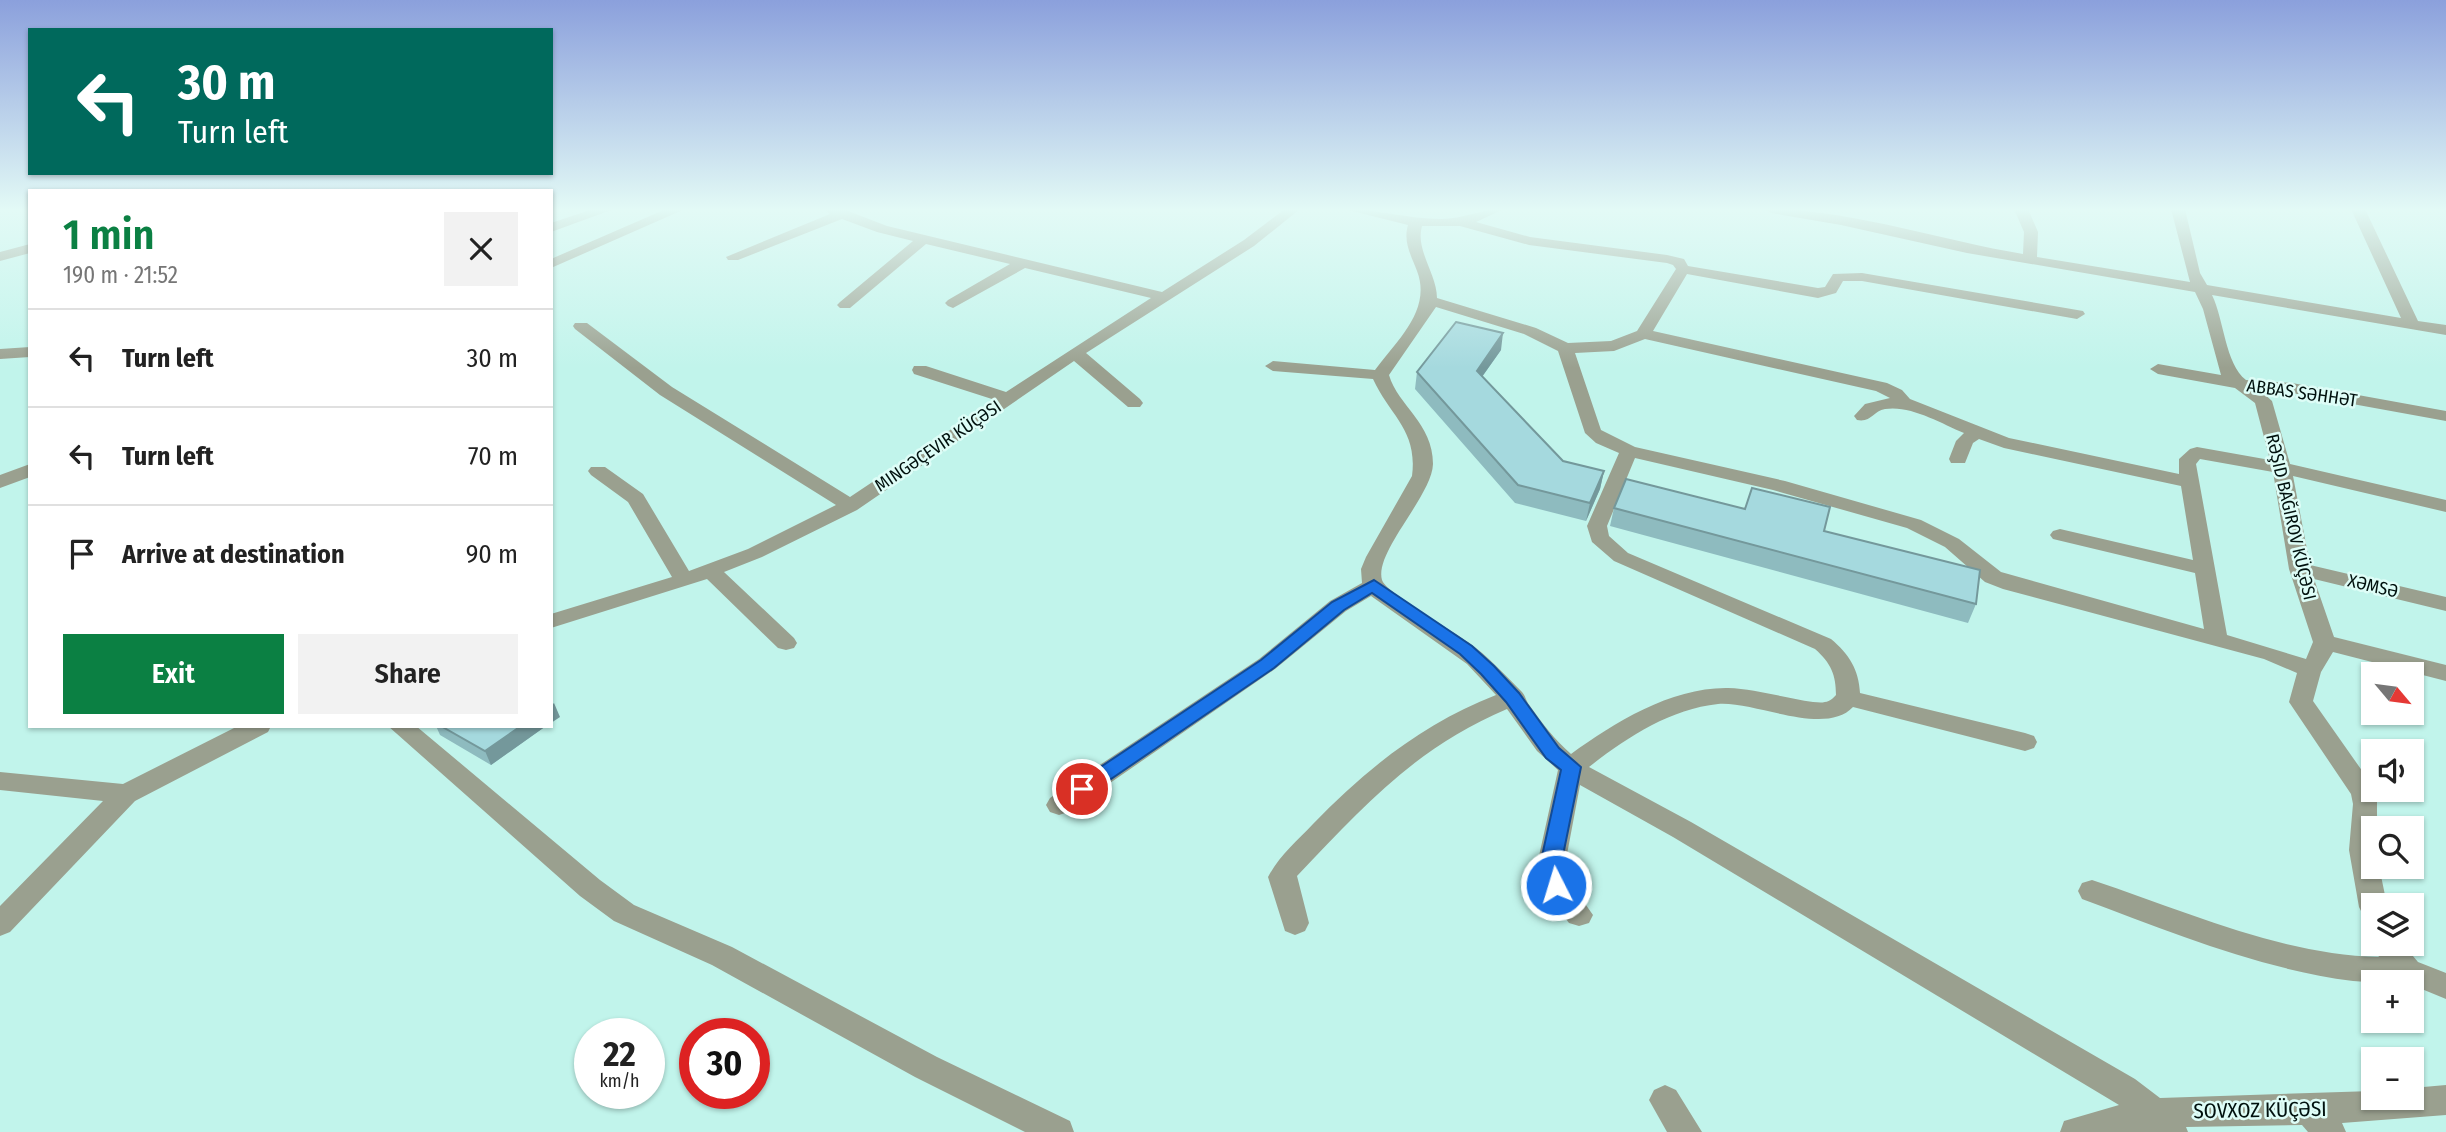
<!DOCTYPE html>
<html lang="en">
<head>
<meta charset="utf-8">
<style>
  :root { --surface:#fff; --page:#f2f2f2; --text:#222; --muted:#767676; --line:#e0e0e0; --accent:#0b8043 }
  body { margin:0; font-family:"Fira Sans Condensed",sans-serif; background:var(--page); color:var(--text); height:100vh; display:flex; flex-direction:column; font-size:26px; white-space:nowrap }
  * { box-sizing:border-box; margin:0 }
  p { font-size:23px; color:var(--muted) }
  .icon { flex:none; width:38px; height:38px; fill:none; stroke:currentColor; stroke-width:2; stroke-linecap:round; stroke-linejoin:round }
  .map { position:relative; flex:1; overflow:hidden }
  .details { position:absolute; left:28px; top:189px; width:525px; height:539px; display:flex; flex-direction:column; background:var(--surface); border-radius:0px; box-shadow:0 2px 5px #0004 }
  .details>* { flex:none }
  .top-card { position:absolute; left:28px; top:28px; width:525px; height:147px; border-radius:0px; box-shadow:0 2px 5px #0004; background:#00695c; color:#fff; overflow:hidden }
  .needle { width:46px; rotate:119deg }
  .buttons { position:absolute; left:2361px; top:662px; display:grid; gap:14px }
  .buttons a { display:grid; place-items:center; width:63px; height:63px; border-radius:0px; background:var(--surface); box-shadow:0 2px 5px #0004; font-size:35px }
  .speed { position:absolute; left:574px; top:1018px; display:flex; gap:14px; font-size:35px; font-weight:700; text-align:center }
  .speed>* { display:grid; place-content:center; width:91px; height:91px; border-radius:50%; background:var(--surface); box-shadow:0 2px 5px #0004; line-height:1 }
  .speed small { font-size:18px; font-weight:400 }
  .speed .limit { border:10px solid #d22; background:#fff; color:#111 }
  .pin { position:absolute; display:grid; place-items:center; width:60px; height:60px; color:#fff; margin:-30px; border:4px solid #fff; border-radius:50%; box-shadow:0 2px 7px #0007 }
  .me { position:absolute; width:77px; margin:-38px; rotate:355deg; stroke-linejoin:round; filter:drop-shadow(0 0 5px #0008) }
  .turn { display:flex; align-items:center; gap:24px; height:147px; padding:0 35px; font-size:32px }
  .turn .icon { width:91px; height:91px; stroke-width:2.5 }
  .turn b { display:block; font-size:49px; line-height:60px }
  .round { display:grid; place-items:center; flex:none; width:74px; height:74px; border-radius:0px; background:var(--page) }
  .headline { display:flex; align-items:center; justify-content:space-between; height:119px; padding:0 35px }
  h1 { font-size:42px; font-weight:600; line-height:52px; color:var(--accent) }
  .button { display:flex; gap:14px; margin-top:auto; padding:14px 35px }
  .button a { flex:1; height:80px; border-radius:0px; background:var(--accent); color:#fff; font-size:28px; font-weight:600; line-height:80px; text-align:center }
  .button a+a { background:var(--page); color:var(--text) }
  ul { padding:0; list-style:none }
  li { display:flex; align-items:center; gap:21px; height:98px; padding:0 35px; border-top:2px solid var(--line) }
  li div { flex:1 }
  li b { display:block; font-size:26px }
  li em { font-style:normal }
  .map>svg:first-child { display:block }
</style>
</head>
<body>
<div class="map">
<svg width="2446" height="1132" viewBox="0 0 2446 1132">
  <rect width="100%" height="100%" fill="#c1f4eb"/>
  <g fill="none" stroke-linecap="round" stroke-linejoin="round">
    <path fill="#9aa08f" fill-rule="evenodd" d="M593,209H614L551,232V223Z
      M666,209H685L551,268V259Z
      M823,209H843L887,226L1162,292L1244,240L1285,209H1300L1254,246L1086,353L1140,399L1143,403L1140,407H1128L1074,361L857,510L762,557L724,572L794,638L797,643L794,648L786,650L778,648L707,579L551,628V614L672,577L628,502L591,475L588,471L591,467H605L643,494L689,571L748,549L836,505L660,395L575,329L573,326L575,323H587L672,387L850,497L995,400L914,374L912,370L914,366H926L1006,392L1151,298L1025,268L953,308L948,306L945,303L948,300L1010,264L926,244L850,308H840L837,305L840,302L913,241L877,232L842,219L738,260H728L726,257L830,214Z
      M1344,209C1376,209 1408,219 1441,219C1463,219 1482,209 1504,209L1476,222L1530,237L1667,255L1684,259L1688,266L1818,288L1825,287L1833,274L1862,273L2083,311L2085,314L2077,319L1862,281H1843L1836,293L1818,298L1687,274L1653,331L1887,383L1902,390L1910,399L2009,438L2179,474V459L2190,449L2197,447L2270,460L2255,403L2235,388L2158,374L2150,369L2158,364L2221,375L2203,309L2195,292L1967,253L1841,225L1771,213L1765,209C1849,209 1939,240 2023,254L2024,232L2014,209H2028L2038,232L2037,257L2190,282L2171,209H2185L2200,273L2207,285L2401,318L2351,209H2365L2418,321L2446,325V335L2212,295C2224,319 2225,364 2246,380L2292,383L2446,411V421L2292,393L2261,391L2272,401L2290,464L2446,500V512L2293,476L2310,565L2446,597V611L2314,579L2334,637L2446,665V681L2333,652L2321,672L2313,701L2377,792V828H2373V866H2379L2387,905H2373V918L2363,915L2359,907L2349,850L2353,804L2351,794L2289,702L2297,673L2264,659L2003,589L1985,582L1945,547L1907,528L1773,490L1635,458L1607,526L1609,536L1628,553L1831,639C1849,654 1859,670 1860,693L2025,733L2034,736L2037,742L2034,748L2025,751L1853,707C1825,737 1755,701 1718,704C1670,709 1626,738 1589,767L1691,822L2135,1079L2160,1098L2373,1091V1097H2412V1088L2446,1085V1115L2342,1123L2346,1132H2308L2302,1125L2186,1127L2188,1132H2060L2064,1121L2119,1105L1673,837L1580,785L1565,865L1569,881L1593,915L1589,923L1579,926L1569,923L1546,893L1537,865L1558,770L1537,751L1507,709C1415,748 1364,806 1297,876L1309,923L1305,931L1295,935L1285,931L1268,877C1279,856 1297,841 1313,824C1366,769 1424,723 1496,695L1467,664L1371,596L1346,611L1275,669L1068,812L1059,815L1050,812L1046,805L1050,798L1259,659L1330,601L1362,583L1361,569L1366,557L1412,476C1418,430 1390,416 1373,379L1273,371L1265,366L1273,361L1375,370C1397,340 1432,310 1417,271C1411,255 1403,242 1408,225ZM1422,226H1460L1529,245L1667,263L1673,265L1676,269L1637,331L1611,341L1568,343L1536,328L1437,298C1437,274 1415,250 1422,226ZM1436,307L1524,334L1558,351L1585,433L1596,443L1619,453L1587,526L1592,542L1614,561L1815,649C1831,663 1836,675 1836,695C1829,703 1824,703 1813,702C1785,698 1756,689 1728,688C1672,687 1615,722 1571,754C1555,740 1542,723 1530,706C1526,701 1526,697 1522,692C1505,675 1488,656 1468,642C1453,631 1386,593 1382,580C1374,552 1432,496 1433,464C1433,423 1398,406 1389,375ZM1645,339L1876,391L1890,398L1865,404L1854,416L1857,420C1871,423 1873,411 1885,409C1911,405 1940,423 1964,433L1956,441L1949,459L1951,463H1965L1973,443L1979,439L2004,448L2181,486L2193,560L2060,529L2053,531L2050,535L2053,539L2195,573L2204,629L2001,572L1959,539L1921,520L1785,481L1635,447L1601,430L1575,353L1614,351ZM2200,459L2273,472L2289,569L2313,642L2306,659L2227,635L2196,464Z
      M30,244V253L0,261V252Z
      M30,347V357L0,359V349Z
      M30,464V477L0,488V475Z
      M238,726H271L268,732L135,801L10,932L0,936V906L103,801L0,790V772L123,784Z
      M388,726H416L600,880L634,905L732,947L937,1057L1070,1121L1074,1132H1025L915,1077L712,965L614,921L580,896Z
      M2092,880C2186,911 2278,954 2379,957L2370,943L2373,936V943H2402L2418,962L2446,973V999L2412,985V982C2392,982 2372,983 2353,981C2259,969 2171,932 2082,899L2078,891L2082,883Z
      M1665,1085L1676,1090L1702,1132H1667L1649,1100L1654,1090Z"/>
  </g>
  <path fill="#8ebbbf" d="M1501,350L1482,377L1563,461L1604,471L1600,489L1586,521L1515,503L1415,389L1417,372Z
    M1614,508L1745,509L1824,531L1976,604L1968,623L1610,526Z
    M436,726H546L491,765L440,735Z"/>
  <path fill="#74989b" d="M1503,333L1501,350L1474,388L1477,371Z
    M1604,471L1600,489L1586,521L1590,503Z
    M554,703L560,717L551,723V706Z
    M521,726H546L491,765L485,751Z"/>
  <path fill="#a5d9de" stroke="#74989b" stroke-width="2" d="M1456,322L1503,333L1477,371L1563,461L1604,471L1590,503L1518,485L1417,372Z
    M1626,479L1745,509L1752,488L1830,507L1824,531L1980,570L1976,604L1614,508Z
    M441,726H521L485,751Z"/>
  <linearGradient id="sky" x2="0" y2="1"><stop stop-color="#8ba0dc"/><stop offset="0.57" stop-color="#e3faf6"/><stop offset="1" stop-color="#e3faf6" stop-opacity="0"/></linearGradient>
  <rect width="2446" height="368" fill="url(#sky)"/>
  <path fill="#1a73e8" stroke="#114b97" stroke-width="2" d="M1374,580L1472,646L1494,666L1519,693L1559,748L1581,767L1561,865L1567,885L1564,891L1556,893L1549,891L1540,865L1561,770L1546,758L1506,702L1481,674L1460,654L1372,593L1344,610L1274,668L1089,794H1075L1072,789L1075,784L1261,660L1332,602Z"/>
  <g text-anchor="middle" stroke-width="5" stroke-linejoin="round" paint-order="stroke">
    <g font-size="18" fill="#01110e" stroke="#defdf7">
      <text transform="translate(2302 393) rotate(8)" y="6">ABBAS SƏHHƏT</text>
      <text transform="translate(938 446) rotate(-34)" y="6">MINGƏÇEVIR KÜÇƏSI</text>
      <text transform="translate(2291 517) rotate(77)" y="6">RƏŞID BAĞIROV KÜÇƏSI</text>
      <text transform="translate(2373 586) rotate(13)" y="6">XƏMSƏ</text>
    </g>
    <g font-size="21" fill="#01110e" stroke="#defdf7">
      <text transform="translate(2260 1110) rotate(-1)" y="7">SOVXOZ KÜÇƏSI</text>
    </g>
  </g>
</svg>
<div class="buttons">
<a><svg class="needle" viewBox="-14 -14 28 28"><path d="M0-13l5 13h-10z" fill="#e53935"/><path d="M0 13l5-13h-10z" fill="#767676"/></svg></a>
<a><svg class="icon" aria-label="sound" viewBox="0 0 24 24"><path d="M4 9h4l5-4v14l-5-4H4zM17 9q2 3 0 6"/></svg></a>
<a><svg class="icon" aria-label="search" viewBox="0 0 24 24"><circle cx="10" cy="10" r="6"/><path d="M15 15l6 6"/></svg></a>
<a><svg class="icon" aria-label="layers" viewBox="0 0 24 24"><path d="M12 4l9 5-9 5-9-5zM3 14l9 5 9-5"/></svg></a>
<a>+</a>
<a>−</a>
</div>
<div class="speed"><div>22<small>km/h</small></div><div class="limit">30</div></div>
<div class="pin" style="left:1082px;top:789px;background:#d93025"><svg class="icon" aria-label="arrive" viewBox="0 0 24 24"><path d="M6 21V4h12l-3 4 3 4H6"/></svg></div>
<svg class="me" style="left:1556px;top:885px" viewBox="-20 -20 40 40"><circle r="17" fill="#1a73e8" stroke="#fff" stroke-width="3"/><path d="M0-11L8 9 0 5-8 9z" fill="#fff"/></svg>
<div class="top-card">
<div class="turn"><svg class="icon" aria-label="left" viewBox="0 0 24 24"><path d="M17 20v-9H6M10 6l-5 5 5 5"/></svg><div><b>30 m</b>Turn left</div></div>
</div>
<section class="details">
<div class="headline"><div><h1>1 min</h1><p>190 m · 21:52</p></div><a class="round"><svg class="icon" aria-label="close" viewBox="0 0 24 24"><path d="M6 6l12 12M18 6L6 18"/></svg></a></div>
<ul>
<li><svg class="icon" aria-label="left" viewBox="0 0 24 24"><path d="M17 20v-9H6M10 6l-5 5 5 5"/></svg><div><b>Turn left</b></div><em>30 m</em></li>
<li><svg class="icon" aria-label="left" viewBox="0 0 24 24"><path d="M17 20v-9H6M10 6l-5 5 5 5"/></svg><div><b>Turn left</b></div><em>70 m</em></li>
<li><svg class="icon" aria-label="arrive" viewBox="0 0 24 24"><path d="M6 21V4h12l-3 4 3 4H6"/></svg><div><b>Arrive at destination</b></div><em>90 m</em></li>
</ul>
<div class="button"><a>Exit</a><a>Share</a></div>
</section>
</div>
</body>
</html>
